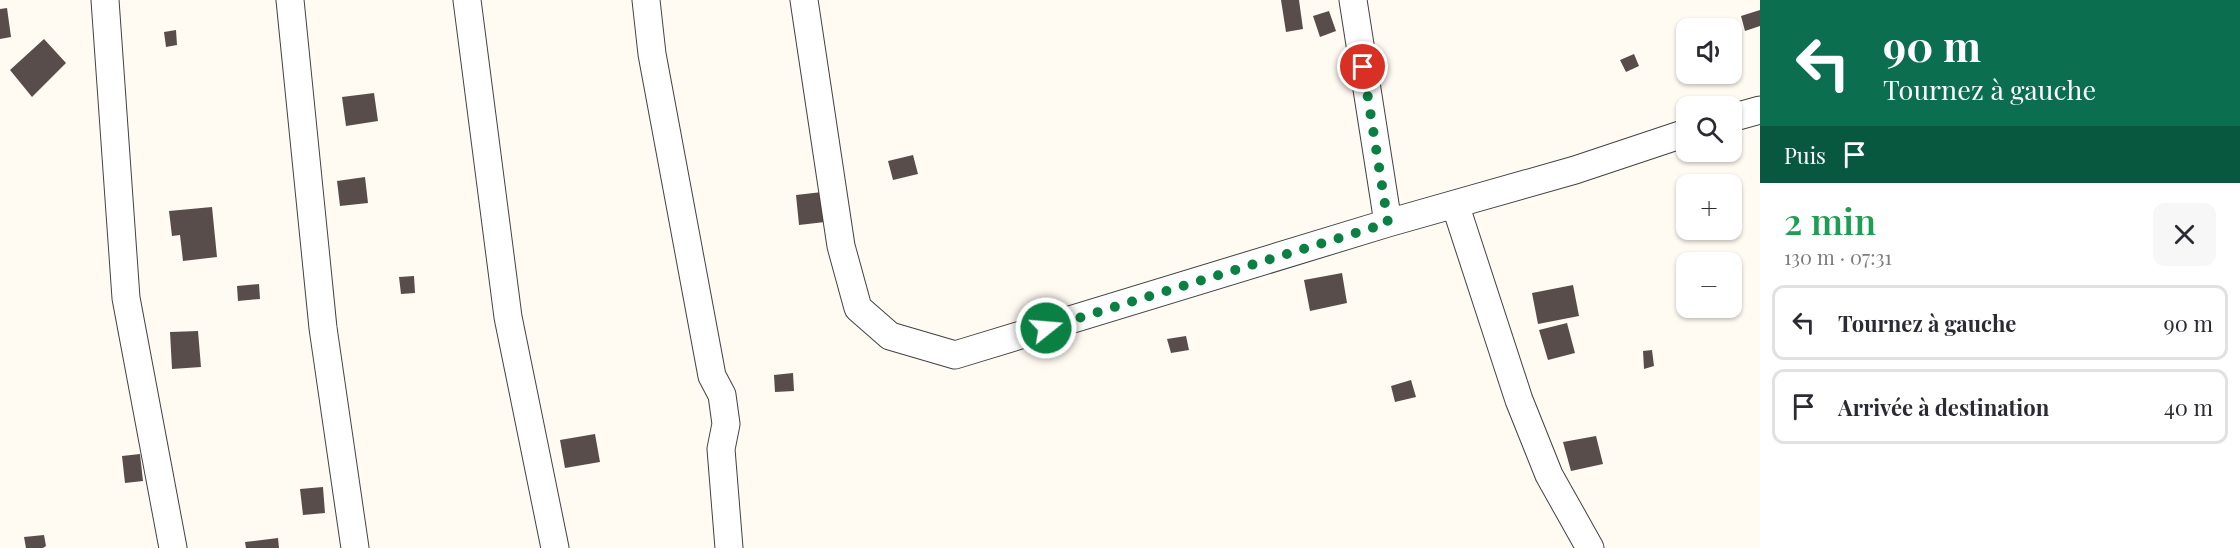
<!DOCTYPE html>
<html lang="fr">
<head>
<meta charset="utf-8">
<style>
  :root { --surface:#fff; --page:#f7f7f7; --text:#2b2b33; --muted:#7c7c81; --line:#e1e1e2 }
  body { margin:0; font-family:"Playfair Display",serif; background:var(--page); color:var(--text); height:100vh; display:flex; flex-direction:column; font-size:22px; white-space:nowrap }
  * { box-sizing:border-box; margin:0 }
  p { font-size:20px; color:var(--muted) }
  .icon { flex:none; width:33px; height:33px; fill:none; stroke:currentColor; stroke-width:2; stroke-linecap:round; stroke-linejoin:round }
  .map { position:relative; flex:1; overflow:hidden }
  .sheet { display:flex; flex-direction:column; background:var(--surface); width:480px }
  .sheet>* { flex:none }
  .guide { background:#0b6e4f; color:#fff; overflow:hidden }
  .controls { position:absolute; left:1676px; top:18px; display:grid; gap:12px }
  .controls a { display:grid; place-items:center; width:66px; height:66px; border-radius:12px; background:var(--surface); box-shadow:0 2px 4px #0004; font-size:30px }
  .pin { position:absolute; display:grid; place-items:center; width:51px; height:51px; color:#fff; margin:-26px; border:3px solid #fff; border-radius:50%; box-shadow:0 2px 6px #0007 }
  .me { position:absolute; width:66px; margin:-33px; rotate:73deg; stroke-linejoin:round; filter:drop-shadow(0 0 4px #0008) }
  .turn { display:flex; align-items:center; gap:21px; height:126px; padding:0 24px; font-size:27px }
  .turn .icon { width:78px; height:78px; stroke-width:2.5 }
  .turn b { display:block; font-size:42px; line-height:51px }
  .then { display:flex; align-items:center; height:57px; padding:0 24px; background:#0003; gap:12px; font-size:22px }
  .round { display:grid; place-items:center; flex:none; width:63px; height:63px; border-radius:12px; background:var(--page) }
  .summary { display:flex; align-items:center; justify-content:space-between; height:102px; padding:0 24px }
  h1 { font-size:36px; font-weight:600; line-height:45px; color:#1e9e55 }
  ul { padding:0; list-style:none }
  li { display:flex; align-items:center; gap:18px; height:75px; margin:0 12px 9px; padding:0 12px; border:3px solid var(--line); border-radius:12px }
  li div { flex:1 }
  li b { display:block; font-size:22px }
  li em { font-style:normal }
  main { display:flex; flex:1; min-height:0 }
  .map>svg:first-child { display:block }
</style>
</head>
<body>
<main>
<div class="map">
<svg width="1760" height="548" viewBox="0 0 1760 548">
  <rect width="100%" height="100%" fill="#fffaf2"/>
  <path fill="#594d4b" d="M1281,0H1299L1303,29L1286,32Z
    M7,8L11,37L0,39V9Z
    M1760,10V26L1745,31L1741,16Z
    M1329,11L1336,31L1320,37L1313,16Z
    M176,30L177,45L166,47L164,32Z
    M44,39L66,63L32,97L10,70Z
    M1634,54L1639,66L1626,72L1620,60Z
    M374,93L378,121L346,126L342,97Z
    M913,155L918,174L893,180L888,161Z
    M365,177L368,203L340,206L337,181Z
    M831,191L825,222L799,225L796,195Z
    M212,207L217,257L183,261L180,235L172,236L169,211Z
    M1342,273L1347,303L1310,311L1304,280Z
    M414,276L415,293L401,294L399,277Z
    M259,284L260,299L238,301L237,286Z
    M1573,285L1579,316L1538,324L1532,293Z
    M1567,323L1575,353L1548,360L1539,330Z
    M198,331L201,367L172,369L170,332Z
    M1186,336L1189,350L1171,353L1167,339Z
    M1652,350L1654,366L1644,369L1643,351Z
    M793,373L794,391L775,392L774,375Z
    M1411,380L1416,397L1395,402L1391,386Z
    M595,434L600,462L565,468L560,440Z
    M1596,436L1603,464L1571,471L1563,442Z
    M140,454L143,481L125,483L122,456Z
    M323,487L325,513L303,515L300,489Z
    M44,535L46,546L43,548H26L24,537Z
    M278,538L279,548H246L245,542Z"/>
  <g fill="none" stroke-linecap="round" stroke-linejoin="round">
    <g stroke="#424242" stroke-width="29">
      <path id="minor" d="M105,0L126,298L173,548
        M290,0L323,328L355,548
        M467,0L508,317L555,548
        M646,0L652,54L712,376L722,395L726,424L721,449L729,548
        M804,0L841,246L858,308L890,336L955,355L1388,223L1575,170L1686,133
        M1353,0L1388,223
        M1731,118L1760,110
        M1455,204L1519,400L1549,475L1590,548"/>
    </g>
    <use href="#minor" stroke="#fff" stroke-width="27"/>
  </g>
  <g fill="none" stroke-linecap="round" stroke-linejoin="round">
    <path stroke="#0b8043" stroke-width="10" stroke-dasharray="0 18" d="M1046,328L1388,223L1363,67"/>
  </g>
</svg>
<div class="controls">
<a><svg class="icon" aria-label="sound" viewBox="0 0 24 24"><path d="M4 9h4l5-4v14l-5-4H4zM17 9q2 3 0 6"/></svg></a>
<a><svg class="icon" aria-label="search" viewBox="0 0 24 24"><circle cx="10" cy="10" r="6"/><path d="M15 15l6 6"/></svg></a>
<a>+</a>
<a>−</a>
</div>
<div class="pin" style="left:1363px;top:67px;background:#d93025"><svg class="icon" aria-label="arrive" viewBox="0 0 24 24"><path d="M6 21V4h12l-3 4 3 4H6"/></svg></div>
<svg class="me" style="left:1046px;top:328px" viewBox="-20 -20 40 40"><circle r="17" fill="#0b8043" stroke="#fff" stroke-width="3"/><path d="M0-11L8 9 0 5-8 9z" fill="#fff"/></svg>
</div>
<section class="sheet">
<div class="guide">
<div class="turn"><svg class="icon" aria-label="left" viewBox="0 0 24 24"><path d="M17 20v-9H6M10 6l-5 5 5 5"/></svg><div><b>90 m</b>Tournez à gauche</div></div>
<div class="then">Puis<svg class="icon" aria-label="arrive" viewBox="0 0 24 24"><path d="M6 21V4h12l-3 4 3 4H6"/></svg></div>
</div>
<div class="summary"><div><h1>2 min</h1><p>130 m · 07:31</p></div><a class="round"><svg class="icon" aria-label="close" viewBox="0 0 24 24"><path d="M6 6l12 12M18 6L6 18"/></svg></a></div>
<ul>
<li><svg class="icon" aria-label="left" viewBox="0 0 24 24"><path d="M17 20v-9H6M10 6l-5 5 5 5"/></svg><div><b>Tournez à gauche</b></div><em>90 m</em></li>
<li><svg class="icon" aria-label="arrive" viewBox="0 0 24 24"><path d="M6 21V4h12l-3 4 3 4H6"/></svg><div><b>Arrivée à destination</b></div><em>40 m</em></li>
</ul>
</section>
</main>
</body>
</html>
